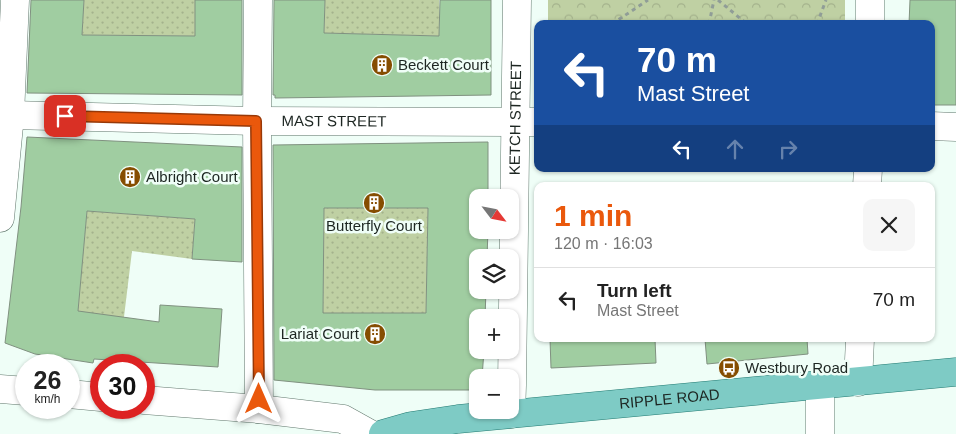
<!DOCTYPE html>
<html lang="en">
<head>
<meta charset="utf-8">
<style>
  :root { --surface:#fff; --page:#f6f6f6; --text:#222; --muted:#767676; --line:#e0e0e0; --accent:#ea580c }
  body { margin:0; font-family:Helvetica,sans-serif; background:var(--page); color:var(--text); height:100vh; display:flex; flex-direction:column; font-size:19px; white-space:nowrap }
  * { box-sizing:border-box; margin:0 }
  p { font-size:16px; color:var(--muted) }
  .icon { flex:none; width:28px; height:28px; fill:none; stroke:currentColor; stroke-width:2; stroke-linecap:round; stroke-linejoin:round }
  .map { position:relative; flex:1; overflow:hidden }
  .side { position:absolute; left:534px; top:182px; width:401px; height:160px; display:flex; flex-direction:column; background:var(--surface); border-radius:10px; box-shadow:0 1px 4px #0004 }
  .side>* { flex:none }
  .top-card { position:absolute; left:534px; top:20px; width:401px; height:152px; border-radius:10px; box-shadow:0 1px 4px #0004; background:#1a4fa0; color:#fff; overflow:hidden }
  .needle { width:32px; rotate:122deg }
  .tools { position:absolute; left:469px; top:189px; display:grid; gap:10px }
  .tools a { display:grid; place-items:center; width:50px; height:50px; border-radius:10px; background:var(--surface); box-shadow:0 1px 4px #0004; font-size:25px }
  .speed { position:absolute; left:15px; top:354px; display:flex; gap:10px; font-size:25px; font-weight:700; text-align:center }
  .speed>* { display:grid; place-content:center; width:65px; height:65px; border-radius:50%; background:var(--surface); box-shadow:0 1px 4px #0004; line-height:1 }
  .speed small { font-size:12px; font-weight:400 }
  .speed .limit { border:8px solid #d22; background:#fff; color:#111 }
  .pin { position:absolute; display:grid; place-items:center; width:42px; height:42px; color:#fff; margin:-21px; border-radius:10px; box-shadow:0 2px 8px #0006 }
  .me { position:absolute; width:55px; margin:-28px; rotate:0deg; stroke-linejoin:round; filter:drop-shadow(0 0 4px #0008) }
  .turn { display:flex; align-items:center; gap:18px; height:105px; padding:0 20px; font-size:22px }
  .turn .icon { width:65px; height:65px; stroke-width:2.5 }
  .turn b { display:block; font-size:35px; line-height:42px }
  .lanes { display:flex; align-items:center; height:48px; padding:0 20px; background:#0003; justify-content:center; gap:25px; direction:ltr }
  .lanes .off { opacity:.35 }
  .round { display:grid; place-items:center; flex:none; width:52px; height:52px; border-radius:10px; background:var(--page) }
  .headline { display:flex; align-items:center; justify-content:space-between; height:85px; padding:0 20px }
  h1 { font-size:30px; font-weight:600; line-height:38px; color:var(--accent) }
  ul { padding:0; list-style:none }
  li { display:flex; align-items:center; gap:15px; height:65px; padding:0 20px; border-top:1px solid var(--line) }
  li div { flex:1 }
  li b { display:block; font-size:19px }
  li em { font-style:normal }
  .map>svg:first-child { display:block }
</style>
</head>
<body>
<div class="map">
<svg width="956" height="434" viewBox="0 0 956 434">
  <defs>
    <pattern id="park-crowns" width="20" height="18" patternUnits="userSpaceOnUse" patternTransform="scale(1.25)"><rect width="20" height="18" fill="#bfd0a3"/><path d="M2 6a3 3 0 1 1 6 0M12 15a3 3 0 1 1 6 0" fill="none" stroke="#a4b28c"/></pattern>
    <pattern id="garden-dots" width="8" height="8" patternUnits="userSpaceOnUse" patternTransform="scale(1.25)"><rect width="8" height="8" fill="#bfd0a3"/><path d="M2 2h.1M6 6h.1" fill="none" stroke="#a4b28c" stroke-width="1.8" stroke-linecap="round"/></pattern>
  </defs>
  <rect width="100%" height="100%" fill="#effef7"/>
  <path fill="url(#park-crowns)" d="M548,0H845V24H548Z"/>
  <path fill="url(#garden-dots)" d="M84,0H195V36L82,35Z
    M325,0H439V36L324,33Z
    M324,208H428L426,313H323Z
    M87,211L195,219L192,259L132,251L124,317H77Z"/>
  <path fill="#a0cda1" stroke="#809180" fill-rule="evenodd" d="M31,0H84L82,35L195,36V0H242V95L27,93Z
    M274,0H325L324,33L439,36L440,0H491V95L275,98V95H273Z
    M910,0H956V105H931V24H909Z
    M27,137L242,147V262L192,259L195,219L87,211L78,311L159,322L160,305L222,309L218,367L94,359L93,363L35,354L5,343L21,207Z
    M488,142V198H478V230H488L487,258H478V290H486L485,318H478V350H484L482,378H478V390H375L274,380L273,145ZM324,208H428L426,313H323Z
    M550,339H655L656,363L551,368Z
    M705,339H807L808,354L707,364Z"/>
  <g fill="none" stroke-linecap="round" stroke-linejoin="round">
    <g stroke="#62796e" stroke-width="29">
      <g id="minor">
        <path d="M258,0L257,121L259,409"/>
        <path d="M870,24V0"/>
        <path id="s1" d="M10,115L257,121L538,122"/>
        <path d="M931,126L956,127"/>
        <path d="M867,186L868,169"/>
        <path d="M0,218L10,115L15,0"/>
        <path d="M858,382L860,339"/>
        <path d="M820,385V434"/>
        <path d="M0,389L26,391"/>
        <path d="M69,394L101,397"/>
        <path d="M144,400L259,409L343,419L370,434"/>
        <path id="s2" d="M511,414L512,385L517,0"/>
      </g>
    </g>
    <g stroke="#247b73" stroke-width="29">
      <g id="major">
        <path id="s3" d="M383,434L411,426L458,419L956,372"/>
      </g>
    </g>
    <path stroke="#909d97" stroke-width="3" stroke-dasharray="4 4" stroke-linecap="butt" d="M718,0L747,24
      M612,24L648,0
      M709,24L714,0
      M817,24L826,0"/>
    <use href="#minor" stroke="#fff" stroke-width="28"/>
    <use href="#major" stroke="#7ecbc5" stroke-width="28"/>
  </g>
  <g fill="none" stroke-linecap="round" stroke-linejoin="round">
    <g stroke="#983908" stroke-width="12">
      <path id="route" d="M65,116L256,121L259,399"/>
    </g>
    <use href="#route" stroke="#ea580c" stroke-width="9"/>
  </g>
  <defs>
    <g id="building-disc" transform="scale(1.125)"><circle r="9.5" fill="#864d01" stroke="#effef7"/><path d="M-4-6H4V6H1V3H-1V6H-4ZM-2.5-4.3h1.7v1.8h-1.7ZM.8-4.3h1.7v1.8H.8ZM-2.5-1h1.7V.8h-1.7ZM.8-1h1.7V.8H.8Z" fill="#fff"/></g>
    <g id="bus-disc" transform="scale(1.125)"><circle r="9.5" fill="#864d01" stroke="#effef7"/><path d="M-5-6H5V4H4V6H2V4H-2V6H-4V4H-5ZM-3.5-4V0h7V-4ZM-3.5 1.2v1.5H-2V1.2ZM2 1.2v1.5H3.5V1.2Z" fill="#fff"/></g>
  </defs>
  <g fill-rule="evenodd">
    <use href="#building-disc" x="382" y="65"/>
    <use href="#building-disc" x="130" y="177"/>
    <use href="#building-disc" x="374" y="203"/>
    <use href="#building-disc" x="375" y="334"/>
    <use href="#bus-disc" x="729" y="368"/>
  </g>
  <g text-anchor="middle" stroke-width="5" stroke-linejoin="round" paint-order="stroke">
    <g font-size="15" fill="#1d2622" stroke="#effef7" text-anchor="start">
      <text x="398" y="70">Beckett Court</text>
      <text x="146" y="182">Albright Court</text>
      <text x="374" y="231" text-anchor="middle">Butterfly Court</text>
      <text x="359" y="339" text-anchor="end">Lariat Court</text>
      <text x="745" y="373">Westbury Road</text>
    </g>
    <g font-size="15" fill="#1d2622" stroke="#effef7">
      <text dy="5" stroke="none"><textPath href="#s2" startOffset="296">KETCH STREET</textPath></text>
      <text dy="5" stroke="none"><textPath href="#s1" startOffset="324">MAST STREET</textPath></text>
      <text dy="5" stroke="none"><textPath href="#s3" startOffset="289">RIPPLE ROAD</textPath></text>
    </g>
  </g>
</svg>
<div class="tools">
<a><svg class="needle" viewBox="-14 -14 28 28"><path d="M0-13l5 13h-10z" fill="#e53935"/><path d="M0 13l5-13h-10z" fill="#767676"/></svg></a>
<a><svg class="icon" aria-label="layers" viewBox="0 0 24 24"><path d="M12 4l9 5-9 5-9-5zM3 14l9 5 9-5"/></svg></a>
<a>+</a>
<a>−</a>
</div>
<div class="speed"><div>26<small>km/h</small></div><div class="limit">30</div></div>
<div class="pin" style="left:65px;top:116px;background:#d93025"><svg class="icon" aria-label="arrive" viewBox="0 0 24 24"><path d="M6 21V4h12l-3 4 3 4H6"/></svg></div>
<svg class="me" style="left:259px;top:399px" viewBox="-20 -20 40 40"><path d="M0-17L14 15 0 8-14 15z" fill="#ea580c" stroke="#fff" stroke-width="4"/></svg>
<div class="top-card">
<div class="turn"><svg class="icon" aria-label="left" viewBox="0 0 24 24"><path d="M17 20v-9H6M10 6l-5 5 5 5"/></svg><div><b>70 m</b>Mast Street</div></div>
<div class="lanes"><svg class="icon" aria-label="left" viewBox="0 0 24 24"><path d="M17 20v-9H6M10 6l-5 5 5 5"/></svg><svg class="icon off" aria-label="ahead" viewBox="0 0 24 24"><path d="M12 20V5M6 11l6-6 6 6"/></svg><svg class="icon off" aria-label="right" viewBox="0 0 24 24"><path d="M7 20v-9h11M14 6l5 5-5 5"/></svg></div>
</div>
<section class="side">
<div class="headline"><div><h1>1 min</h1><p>120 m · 16:03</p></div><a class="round"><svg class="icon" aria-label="close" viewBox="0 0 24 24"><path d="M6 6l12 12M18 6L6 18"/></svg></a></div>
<ul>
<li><svg class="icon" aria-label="left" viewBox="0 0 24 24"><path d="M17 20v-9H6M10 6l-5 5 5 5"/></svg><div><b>Turn left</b><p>Mast Street</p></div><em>70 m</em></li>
</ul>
</section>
</div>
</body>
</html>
